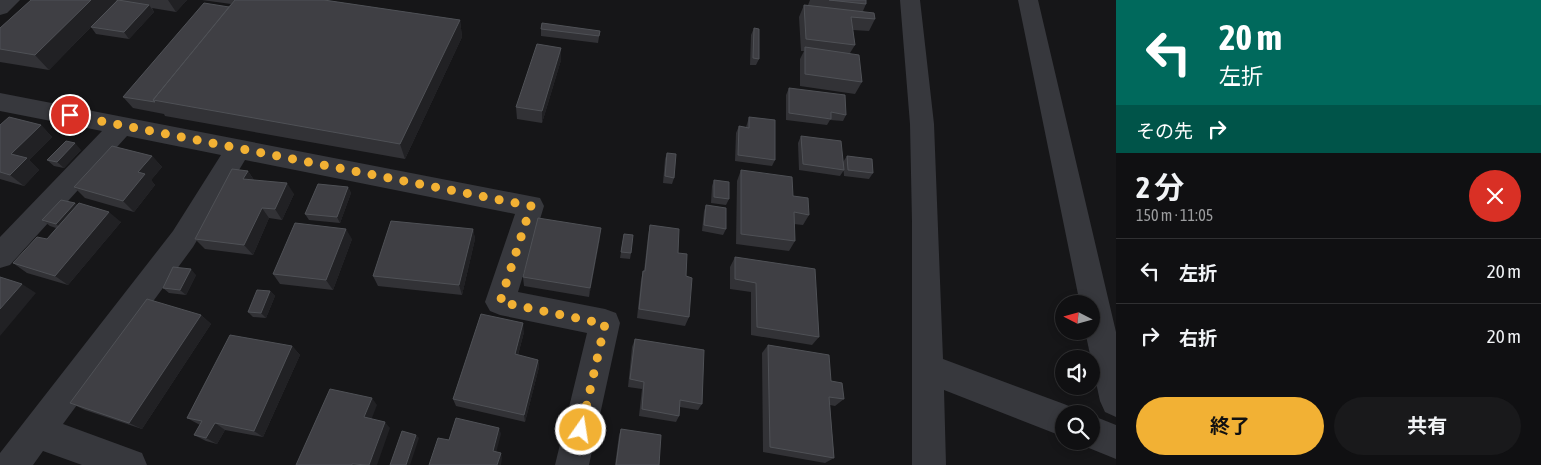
<!DOCTYPE html>
<html lang="ja">
<head>
<meta charset="utf-8">
<style>
  :root { --surface:#101012; --page:#19191b; --text:#f1f3f6; --muted:#9c9d9f; --line:#303032; --accent:#f2b134 }
  body { margin:0; font-family:"Asap Condensed","Noto Sans JP",sans-serif; background:var(--page); color:var(--text); height:100vh; display:flex; flex-direction:column; font-size:19px; white-space:nowrap }
  * { box-sizing:border-box; margin:0 }
  p { font-size:16px; color:var(--muted) }
  .icon { flex:none; width:28px; height:28px; fill:none; stroke:currentColor; stroke-width:2; stroke-linecap:round; stroke-linejoin:round }
  .map { position:relative; flex:1; overflow:hidden }
  .panel { display:flex; flex-direction:column; background:var(--surface); width:425px }
  .panel>* { flex:none }
  .banner { background:#00695c; color:#fff; overflow:hidden }
  .needle { width:32px; rotate:276deg }
  .fabs { position:absolute; left:1055px; top:295px; display:grid; gap:10px }
  .fabs a { display:grid; place-items:center; width:45px; height:45px; border-radius:50%; background:var(--surface); box-shadow:0 2px 8px #0003,0 0 0 1px var(--line); font-size:25px }
  .pin { position:absolute; display:grid; place-items:center; width:42px; height:42px; color:#fff; margin:-21px; border:2px solid #fff; border-radius:50%; box-shadow:0 1px 5px #0007 }
  .me { position:absolute; width:55px; margin:-28px; rotate:13deg; stroke-linejoin:round; filter:drop-shadow(0 0 4px #0008) }
  .turn { display:flex; align-items:center; gap:18px; height:105px; padding:0 20px; font-size:22px }
  .turn .icon { width:65px; height:65px; stroke-width:2.5 }
  .turn b { display:block; font-size:35px; line-height:42px }
  .then { display:flex; align-items:center; height:48px; padding:0 20px; background:#0003; gap:10px; font-size:19px }
  .round { display:grid; place-items:center; flex:none; width:52px; height:52px; border-radius:26px; background:var(--page) }
  .headline { display:flex; align-items:center; justify-content:space-between; height:85px; padding:0 20px }
  h1 { font-size:30px; font-weight:700; line-height:38px }
  .button { display:flex; gap:10px; margin-top:auto; padding:10px 20px }
  .button a { flex:1; height:58px; border-radius:30px; background:var(--accent); color:#111; font-size:20px; font-weight:700; line-height:58px; text-align:center }
  .button a+a { background:var(--page); color:var(--text) }
  ul { padding:0; list-style:none }
  li { display:flex; align-items:center; gap:15px; height:65px; padding:0 20px; border-top:1px solid var(--line) }
  li div { flex:1 }
  li b { display:block; font-size:19px }
  li em { font-style:normal }
  main { display:flex; flex:1; min-height:0 }
  .map>svg:first-child { display:block }
</style>
</head>
<body>
<main>
<div class="map">
<svg width="1116" height="465" viewBox="0 0 1116 465">
  <rect width="100%" height="100%" fill="#161618"/>
  <g fill="none" stroke-linecap="round" stroke-linejoin="round">
    <path fill="#37383d" fill-rule="evenodd" d="M0,0H20L7,13L0,15Z
      M900,0H920L934,124L943,359L1064,404L1076,409L1078,414H1064V437L944,390L946,465H912V222L910,124Z
      M1018,0H1038L1116,332V417L1105,412L1100,401L1085,331H1091V304H1080Z
      M0,93L540,198L544,206L518,292L605,309L616,313L620,323L589,465H555L587,333L500,315L490,311L485,302L515,214L245,160L193,247L63,424L142,453L147,465H82L43,451L33,465H0V453L173,231L221,155L127,136L10,265L0,268V237L102,131L0,111Z
      M1091,415L1116,425V459L1079,444L1078,441H1091Z"/>
  </g>
  <path fill="#323236" d="M31,0H187L176,12L152,8L154,12L129,39L96,34L91,27L49,70L0,62V28Z
    M202,0H324L460,20L462,37L405,159L165,116L164,114L133,108L123,97L231,4Z
    M810,0H866V4L863,11L875,19L869,31L853,30L855,45L850,53L862,82L855,94L800,86V59L804,51H801L799,17L804,5H808Z
    M754,28L759,59L756,65H750L751,35Z
    M541,29L600,31L598,43L541,36Z
    M561,60L542,123L517,119L516,107Z
    M789,88L846,115L843,121L830,120L827,125L786,120V95Z
    M749,117L775,160L772,166L735,161L736,133L739,126L746,127L747,124Z
    M0,125H41L52,137L29,160L39,170L24,186L0,179Z
    M801,136L844,170L840,176L799,170L798,143Z
    M81,150L64,168L54,166L47,160Z
    M667,153L674,178L672,184L663,183L665,159Z
    M152,156L162,167L151,180L155,185L134,212L85,198L74,187Z
    M847,156L873,173L869,179L844,176L843,162Z
    M741,170L793,196L809,215L803,225L794,224L795,241L789,251L736,244L737,181Z
    M248,171L254,180L294,194L282,220L269,218L253,255L205,249L195,239Z
    M714,180L729,199L726,205L711,203L712,186Z
    M348,187L351,193L340,223L309,220L305,214Z
    M75,203L77,205L121,222L68,285L27,273L13,263L47,239L56,228L50,226L42,220Z
    M706,205L726,229L723,235L702,231L704,211Z
    M650,225L678,253L686,276L689,317L685,326L637,318L641,280L643,271H644L648,236Z
    M473,229L475,239L462,295L378,286L373,276Z
    M624,234L631,253L630,259L620,258Z
    M600,238L589,297L524,286L523,277Z
    M352,239L333,290L280,284L273,274Z
    M735,257L819,337L812,345L751,335V292L730,289V267Z
    M196,275L186,295L169,293L163,288Z
    M270,291L275,296L266,318L253,317L248,312Z
    M201,315L211,324L142,429L85,410L70,403Z
    M524,332L518,355L538,360L539,367L525,422L456,406L453,399Z
    M635,339L702,404L698,410L680,407L679,416L676,422L639,416L642,389L628,387L632,347Z
    M768,345L831,381L844,399L835,406L830,405L834,458L825,463L763,452L762,353Z
    M292,346L300,355L263,437L225,430L217,444L206,441L194,435L200,425L187,418Z
    M621,429L659,465H615L619,435Z"/>
  <path fill="#212124" d="M91,0H116V1L49,70L35,55Z
    M168,0H187L176,12Z
    M149,5L154,12L129,39L124,32Z
    M460,20L462,37L405,159L400,144Z
    M561,48V60L542,123V111Z
    M41,125L52,137L29,160L39,170L24,186L10,175L11,154Z
    M75,143L81,150L64,168L57,162Z
    M152,156L162,167L151,180L155,185L134,212L123,201L138,172Z
    M248,171L255,182L243,179Z
    M287,183L294,194L282,220L275,209Z
    M348,187L351,193L340,223L337,217Z
    M75,203L82,209L63,230L56,224Z
    M262,208L269,218L253,255L244,245Z
    M109,212L121,222L68,285L55,276Z
    M601,228L600,238L589,297L590,288Z
    M346,229L352,239L333,290L326,280Z
    M473,229L475,239L462,295L459,285Z
    M191,269L196,275L186,295L180,290Z
    M22,284L36,293L0,336V309Z
    M270,291L275,296L266,318L261,313Z
    M201,315L211,324L142,429L129,423Z
    M523,323L524,332L516,362L515,354Z
    M292,346L300,355L263,437L254,431Z
    M538,360L539,367L525,422L524,415Z
    M372,398L377,405L370,423L364,417Z
    M385,422L390,428L377,465H369Z
    M215,423L225,430L217,444L206,438Z
    M499,428L501,434L495,457L493,451Z
    M416,435L419,438L410,465H406Z
    M501,453L502,458L501,465H497Z"/>
  <path fill="#3f3f44" stroke="#4f5156" d="M31,0H91L35,55L0,49V28Z
    M118,0L149,5L124,32L91,27Z
    M235,0H324L460,20L400,144L153,100Z
    M829,0H866V4Z
    M204,3L229,7L153,100L155,102L123,97Z
    M804,5L874,13L875,19L851,17L855,45L806,39Z
    M542,23L600,31L599,36L541,29Z
    M754,28L759,29V59L753,58Z
    M537,44L561,48L542,111L516,107Z
    M805,47L859,55L862,82L805,74Z
    M789,88L845,95L846,115L831,112V119L789,113Z
    M9,117L41,125L11,154L27,158L10,175L0,172V125Z
    M749,117L775,120V160L738,155L739,126L749,128Z
    M801,136L841,141L844,170L803,164Z
    M66,141L75,143L57,162L47,160Z
    M112,146L152,156L138,172L145,174L123,201L74,187Z
    M667,153L676,154L674,178L665,176Z
    M847,156L872,159L873,173L848,170Z
    M232,169L248,171L243,179L287,183L275,209L262,208L244,245L195,239Z
    M741,170L792,177L793,196L808,198L809,215L794,212L795,241L741,234Z
    M714,180L729,182V199L714,197Z
    M318,184L348,187L337,217L305,214Z
    M61,200L75,203L56,224L42,220Z
    M79,203L109,212L55,276L13,263L37,237L47,239Z
    M706,205L726,208V229L704,225Z
    M538,218L601,228L590,288L523,277Z
    M391,221L473,229L459,285L373,276Z
    M295,223L346,229L326,280L273,274Z
    M650,225L679,229L678,253L687,254L686,276L692,278L689,317L639,309L643,271H645Z
    M624,234L633,235L631,253L621,252Z
    M735,257L815,269L819,337L757,327L756,283L735,279Z
    M173,267L191,269L180,290L163,288Z
    M0,277L22,284L0,309Z
    M257,290L270,291L261,313L248,312Z
    M147,299L201,315L129,423L70,403Z
    M481,314L523,323L515,354L538,360L524,415L453,399Z
    M230,335L292,346L254,431L215,423L206,438L194,435L202,421L187,418Z
    M635,339L704,350L702,404L680,400L679,416L642,409L644,382L630,379Z
    M768,345L829,355L831,381L842,383L844,399L829,397L834,458L770,447Z
    M330,389L372,398L364,417L385,422L369,465L352,464V465H296Z
    M456,418L499,428L493,451L501,453L497,465H429L438,438L449,440Z
    M621,429L661,435L659,465H616Z
    M402,431L416,435L406,465H390Z"/>
  <g fill="none" stroke-linecap="round" stroke-linejoin="round">
    <path stroke="#f2b134" stroke-width="9" stroke-dasharray="0 16.2" d="M70,115L531,206L500,302L605,324L581,430"/>
  </g>
</svg>
<div class="fabs">
<a><svg class="needle" viewBox="-14 -14 28 28"><path d="M0-13l5 13h-10z" fill="#e53935"/><path d="M0 13l5-13h-10z" fill="#9c9d9f"/></svg></a>
<a><svg class="icon" aria-label="sound" viewBox="0 0 24 24"><path d="M4 9h4l5-4v14l-5-4H4zM17 9q2 3 0 6"/></svg></a>
<a><svg class="icon" aria-label="search" viewBox="0 0 24 24"><circle cx="10" cy="10" r="6"/><path d="M15 15l6 6"/></svg></a>
</div>
<div class="pin" style="left:70px;top:115px;background:#d93025"><svg class="icon" aria-label="arrive" viewBox="0 0 24 24"><path d="M6 21V4h12l-3 4 3 4H6"/></svg></div>
<svg class="me" style="left:581px;top:430px" viewBox="-20 -20 40 40"><circle r="17" fill="#f2b134" stroke="#fff" stroke-width="3"/><path d="M0-11L8 9 0 5-8 9z" fill="#fff"/></svg>
</div>
<section class="panel">
<div class="banner">
<div class="turn"><svg class="icon" aria-label="left" viewBox="0 0 24 24"><path d="M17 20v-9H6M10 6l-5 5 5 5"/></svg><div><b>20 m</b>左折</div></div>
<div class="then">その先<svg class="icon" aria-label="right" viewBox="0 0 24 24"><path d="M7 20v-9h11M14 6l5 5-5 5"/></svg></div>
</div>
<div class="headline"><div><h1>2 分</h1><p>150 m · 11:05</p></div><a class="round" style="background:#d93025;color:#fff"><svg class="icon" aria-label="close" viewBox="0 0 24 24"><path d="M6 6l12 12M18 6L6 18"/></svg></a></div>
<ul>
<li><svg class="icon" aria-label="left" viewBox="0 0 24 24"><path d="M17 20v-9H6M10 6l-5 5 5 5"/></svg><div><b>左折</b></div><em>20 m</em></li>
<li><svg class="icon" aria-label="right" viewBox="0 0 24 24"><path d="M7 20v-9h11M14 6l5 5-5 5"/></svg><div><b>右折</b></div><em>20 m</em></li>
</ul>
<div class="button"><a>終了</a><a>共有</a></div>
</section>
</main>
</body>
</html>
